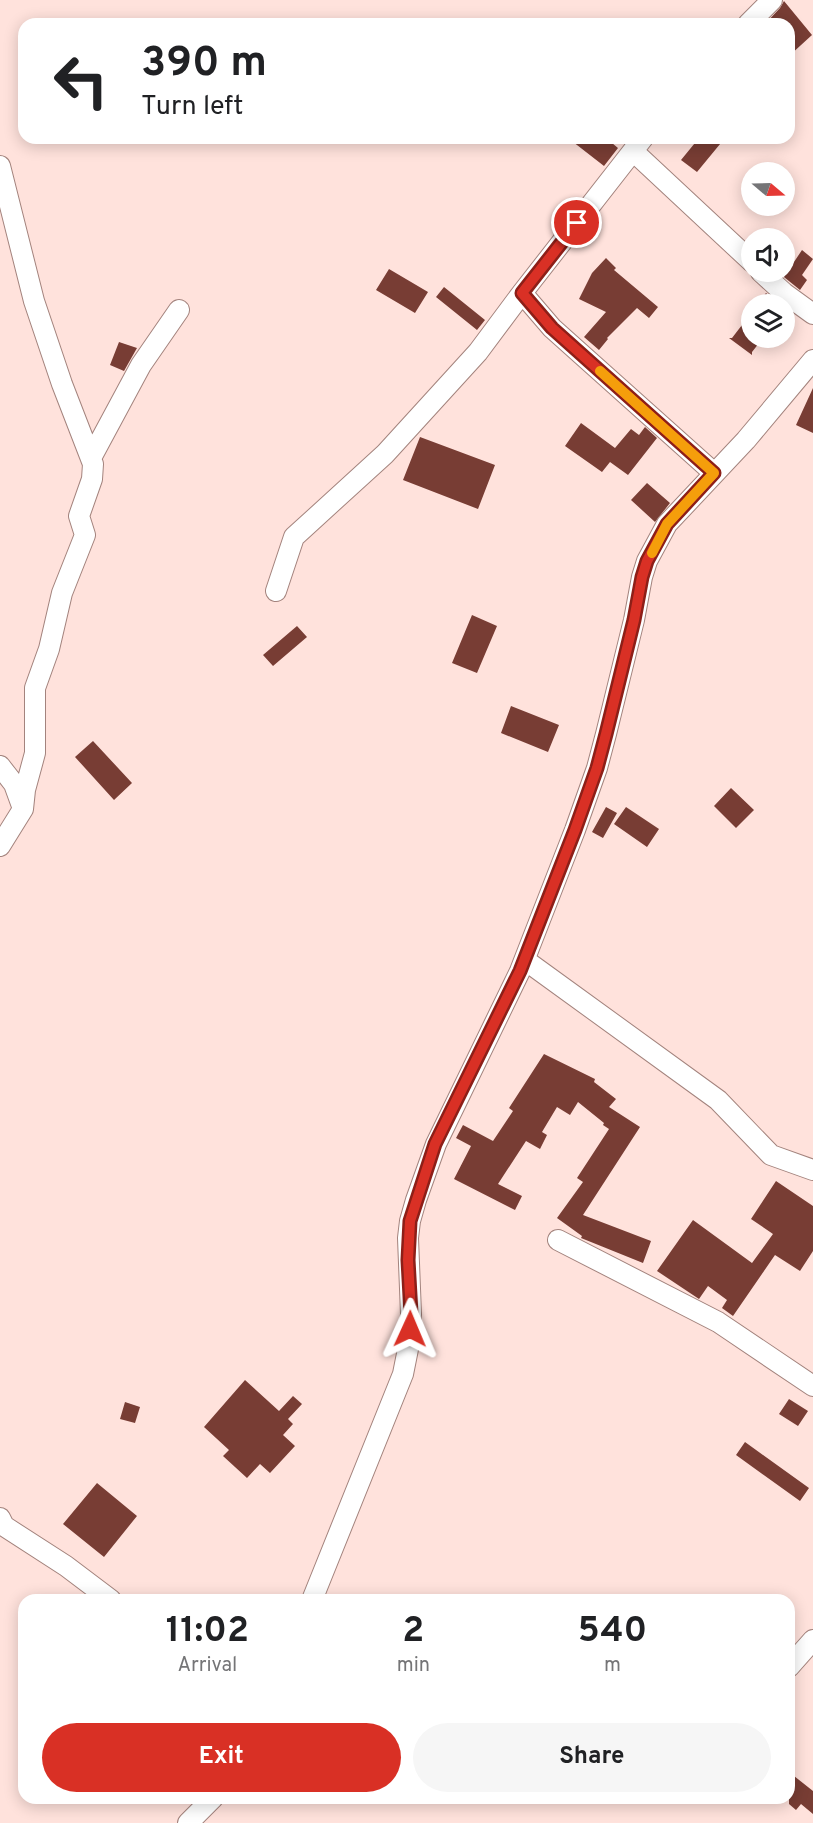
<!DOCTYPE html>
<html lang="en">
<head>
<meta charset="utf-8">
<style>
  :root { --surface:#fff; --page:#f6f6f6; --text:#202124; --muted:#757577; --accent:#d93025 }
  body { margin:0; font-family:Overpass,sans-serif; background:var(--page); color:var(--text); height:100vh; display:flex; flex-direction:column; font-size:22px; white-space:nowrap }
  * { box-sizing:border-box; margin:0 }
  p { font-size:20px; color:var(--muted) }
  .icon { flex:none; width:33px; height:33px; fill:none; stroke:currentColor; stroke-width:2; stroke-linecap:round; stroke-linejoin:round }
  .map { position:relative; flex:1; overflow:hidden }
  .sheet { position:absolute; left:18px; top:1594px; width:777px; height:210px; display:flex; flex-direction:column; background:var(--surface); border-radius:18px; box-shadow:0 3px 15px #0003 }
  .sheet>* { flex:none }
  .hud { position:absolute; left:18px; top:18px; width:777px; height:126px; border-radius:18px; box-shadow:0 3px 15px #0003; background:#fff; color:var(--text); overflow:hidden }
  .needle { width:39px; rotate:109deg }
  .buttons { position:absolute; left:741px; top:162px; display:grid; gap:12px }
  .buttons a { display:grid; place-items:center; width:54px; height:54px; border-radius:50%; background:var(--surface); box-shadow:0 3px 15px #0003; font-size:30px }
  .pin { position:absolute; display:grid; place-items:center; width:51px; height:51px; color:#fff; margin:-26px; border:3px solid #fff; border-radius:50%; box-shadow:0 2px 6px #0007 }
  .me { position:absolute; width:66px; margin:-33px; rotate:1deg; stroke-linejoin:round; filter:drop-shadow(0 0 4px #0008) }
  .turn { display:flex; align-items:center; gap:21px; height:126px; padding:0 24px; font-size:27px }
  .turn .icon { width:78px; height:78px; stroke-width:2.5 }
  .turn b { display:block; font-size:42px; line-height:51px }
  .eta { display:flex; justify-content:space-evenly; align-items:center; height:102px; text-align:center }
  .eta b { font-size:36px; font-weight:700; line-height:42px }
  .action { display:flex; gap:12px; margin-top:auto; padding:12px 24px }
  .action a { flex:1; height:69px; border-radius:36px; background:var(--accent); color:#fff; font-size:24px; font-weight:700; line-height:69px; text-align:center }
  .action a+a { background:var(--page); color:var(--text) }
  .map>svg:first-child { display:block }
</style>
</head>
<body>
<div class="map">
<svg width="813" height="1823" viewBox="0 0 813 1823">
  <rect width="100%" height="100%" fill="#ffe2dc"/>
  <path fill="#783d34" d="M784,1L812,35L789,56V24H765L780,8Z
    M568,138H606L618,148L604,166Z
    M699,138H725L697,172L681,160Z
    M802,250L813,259L802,275L807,280L800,290L784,277Z
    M606,258L616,268L614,270L658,307L649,318L637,308L607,338L608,339L599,350L584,337L606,312L579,299L592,273Z
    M389,269L428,292L415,313L376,290Z
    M444,287L485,320L477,330L436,297Z
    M766,293L776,302L779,304H757Z
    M752,312V338H763L752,352V355L729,338H732Z
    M119,342L137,348L124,371L110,365Z
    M813,388V433L796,425Z
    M581,423L615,448L631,429L639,435L645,427L657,438L628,475L610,462L602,472L565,446Z
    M420,437L495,465L478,509L403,480Z
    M647,483L670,503L655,522L631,500Z
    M472,615L497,626L477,673L452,663Z
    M297,626L307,637L273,666L263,655Z
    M511,706L559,725L548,752L501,733Z
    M93,741L132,783L114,800L75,757Z
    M731,788L754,810L736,828L714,806Z
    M606,807L617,813L603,838L592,832Z
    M626,807L659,829L647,847L614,824Z
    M544,1054L595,1079L594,1082L616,1099L609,1107L640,1127L583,1215L651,1241L643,1263L581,1238L582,1236L557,1218L583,1182L577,1178L609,1129L603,1125L604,1123L578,1102L570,1115L557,1107L542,1132L547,1135L540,1149L526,1141L498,1184L522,1196L515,1210L454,1179L471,1146L456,1138L463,1125L493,1141L513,1111L509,1108Z
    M776,1181L813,1206V1251L800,1271L775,1255L733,1316L722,1308L727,1300L708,1286L699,1299L657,1271L693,1220L752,1263L773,1234L751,1219Z
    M245,1380L279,1411L293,1396L302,1404L288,1419L293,1424L283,1435L295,1446L270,1473L260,1464L247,1478L223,1456L229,1450L204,1427Z
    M789,1399L808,1411L798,1426L779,1414Z
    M125,1402L140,1407L135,1423L120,1419Z
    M745,1442L809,1488L800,1501L736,1455Z
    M97,1483L137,1516L104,1557L63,1524Z
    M789,1772L813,1791V1814L801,1804L796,1810L789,1804Z"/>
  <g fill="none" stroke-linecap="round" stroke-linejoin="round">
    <g stroke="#a3837d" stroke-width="22">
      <path id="minor" d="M748,24L772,0
        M633,151L752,262
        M0,166L34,301L62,384L93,464L92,479L79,516L85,535L62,593L49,649L35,688V753L25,790L23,809L0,846
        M761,272L784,293L813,314
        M522,293L552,328L714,473
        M91,458L141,365L179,310
        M276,591L294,537L385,454L478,352L522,293L643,138
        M0,766L14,784L22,806
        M525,960L718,1100L771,1155L813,1170
        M558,1240L718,1322L813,1386
        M0,1518L4,1526L66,1566L111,1600
        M312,1600L403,1374L409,1344L411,1314L408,1238L410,1221L416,1200L436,1144L520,971L575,830L597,768L606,734L634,620L642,577L647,561L667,524L746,440L813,360
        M789,1667L813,1640
        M188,1823L213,1798"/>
    </g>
    <use href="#minor" stroke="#fff" stroke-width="20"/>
  </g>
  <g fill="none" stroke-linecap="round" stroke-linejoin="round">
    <g stroke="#8d1f18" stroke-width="15">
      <path id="route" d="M410,1329L411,1314L408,1260L410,1221L435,1144L520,971L575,830L597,768L606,734L634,620L642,577L647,561L667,524L714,473L552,328L522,293L577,223"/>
    </g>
    <use href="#route" stroke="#d93025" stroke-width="10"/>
    <path stroke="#f59e0b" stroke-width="10" d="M600,371L714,473L667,524L652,553"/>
  </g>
</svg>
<div class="buttons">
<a><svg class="needle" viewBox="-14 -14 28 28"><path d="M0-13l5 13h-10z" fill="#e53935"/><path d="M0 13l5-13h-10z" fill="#757577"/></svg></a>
<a><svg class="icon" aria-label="sound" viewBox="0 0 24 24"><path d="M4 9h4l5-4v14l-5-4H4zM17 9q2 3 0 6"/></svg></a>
<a><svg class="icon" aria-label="layers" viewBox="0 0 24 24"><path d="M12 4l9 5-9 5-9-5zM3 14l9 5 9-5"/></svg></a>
</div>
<div class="pin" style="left:577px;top:223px;background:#d93025"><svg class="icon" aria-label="arrive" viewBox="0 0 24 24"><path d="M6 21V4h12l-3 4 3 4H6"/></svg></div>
<svg class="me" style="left:410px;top:1329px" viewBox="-20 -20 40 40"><path d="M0-17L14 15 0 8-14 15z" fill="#d93025" stroke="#fff" stroke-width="4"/></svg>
<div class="hud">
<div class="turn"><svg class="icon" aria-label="left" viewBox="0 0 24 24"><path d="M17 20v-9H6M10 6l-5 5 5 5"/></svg><div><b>390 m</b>Turn left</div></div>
</div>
<section class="sheet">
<div class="eta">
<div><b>11:02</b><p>Arrival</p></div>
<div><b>2</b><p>min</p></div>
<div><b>540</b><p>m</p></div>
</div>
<div class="action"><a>Exit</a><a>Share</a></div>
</section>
</div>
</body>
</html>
